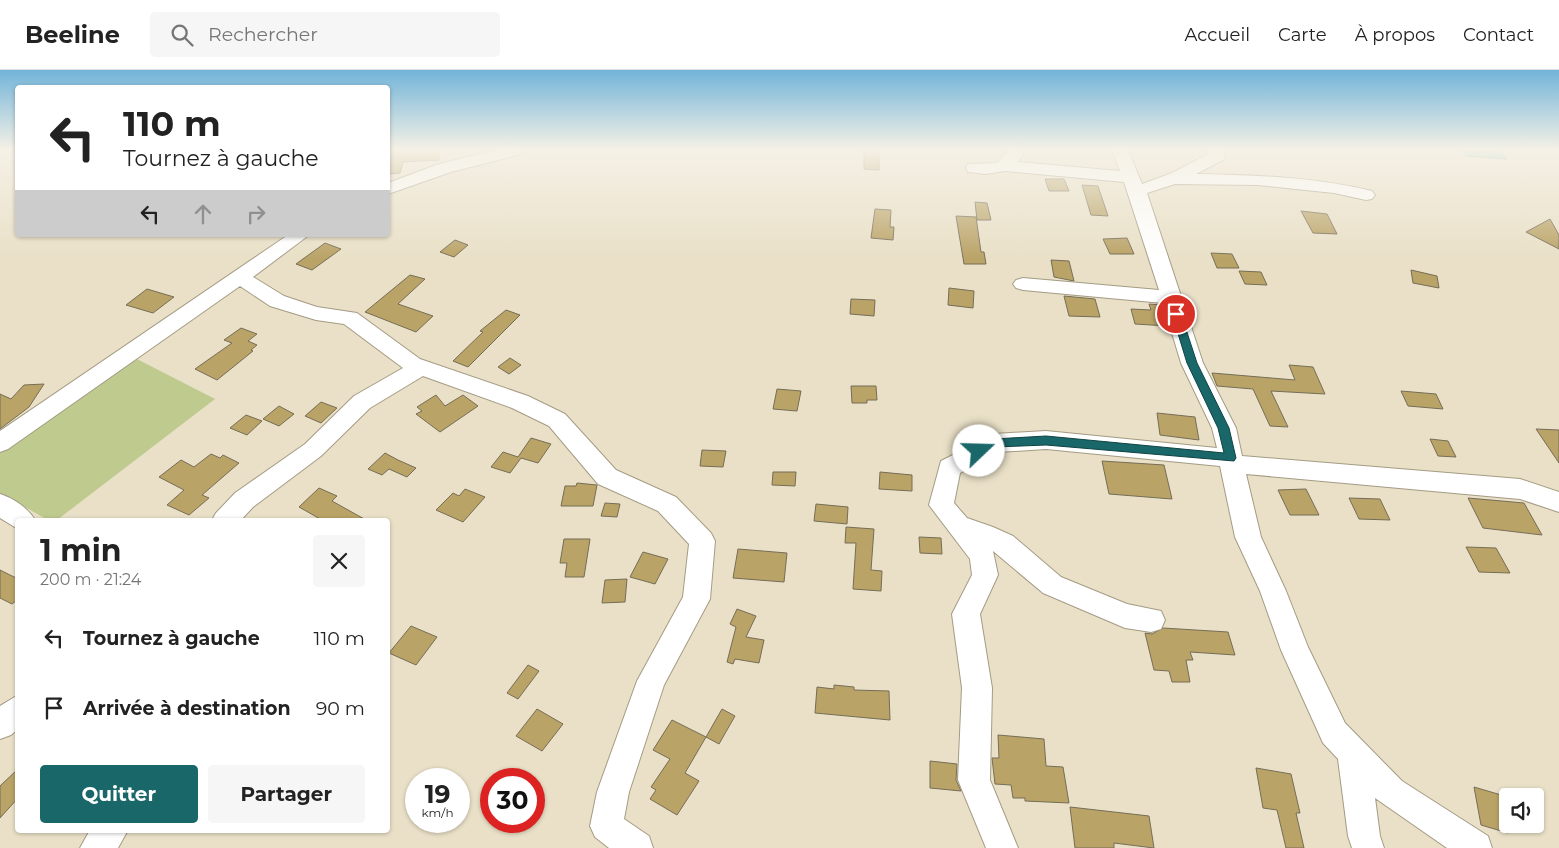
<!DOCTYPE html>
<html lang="fr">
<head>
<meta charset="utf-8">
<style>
  :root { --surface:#fff; --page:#f6f6f6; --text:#222; --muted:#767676; --line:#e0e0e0; --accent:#196769 }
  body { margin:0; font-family:Montserrat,sans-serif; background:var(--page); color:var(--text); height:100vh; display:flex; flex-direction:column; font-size:19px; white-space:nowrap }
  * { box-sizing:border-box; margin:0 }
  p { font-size:16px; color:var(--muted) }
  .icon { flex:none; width:28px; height:28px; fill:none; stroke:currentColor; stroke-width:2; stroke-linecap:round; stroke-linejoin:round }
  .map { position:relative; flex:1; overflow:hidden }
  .panel { position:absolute; left:15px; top:448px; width:375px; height:315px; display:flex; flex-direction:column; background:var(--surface); border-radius:5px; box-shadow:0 1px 4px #0004 }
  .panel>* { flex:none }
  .top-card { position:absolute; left:15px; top:15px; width:375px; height:152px; border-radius:5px; box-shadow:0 1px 4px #0004; background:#fff; color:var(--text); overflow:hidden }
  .buttons { position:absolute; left:1499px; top:718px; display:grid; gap:10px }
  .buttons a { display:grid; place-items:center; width:45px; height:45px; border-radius:5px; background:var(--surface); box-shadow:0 1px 4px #0004; font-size:25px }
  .speed { position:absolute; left:405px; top:698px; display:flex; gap:10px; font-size:25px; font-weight:700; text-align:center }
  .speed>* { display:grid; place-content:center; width:65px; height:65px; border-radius:50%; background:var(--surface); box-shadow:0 1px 4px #0004; line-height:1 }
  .speed small { font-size:12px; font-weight:400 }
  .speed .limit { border:8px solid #d22; background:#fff; color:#111 }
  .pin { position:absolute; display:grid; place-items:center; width:42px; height:42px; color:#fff; margin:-21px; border:2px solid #fff; border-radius:50%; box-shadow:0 1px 5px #0007 }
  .me { position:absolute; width:55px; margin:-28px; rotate:69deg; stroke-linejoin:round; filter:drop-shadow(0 0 4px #0008) }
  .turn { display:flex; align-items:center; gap:18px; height:105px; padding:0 25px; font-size:22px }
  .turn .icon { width:65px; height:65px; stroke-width:2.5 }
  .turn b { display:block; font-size:35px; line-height:42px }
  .lanes { display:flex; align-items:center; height:48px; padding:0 25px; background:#0003; justify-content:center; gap:25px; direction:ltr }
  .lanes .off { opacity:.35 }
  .round { display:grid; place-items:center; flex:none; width:52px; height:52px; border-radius:5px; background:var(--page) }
  .headline { display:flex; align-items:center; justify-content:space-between; height:85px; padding:0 25px }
  h1 { font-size:30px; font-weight:700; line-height:38px }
  .cta { display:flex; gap:10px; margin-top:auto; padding:10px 25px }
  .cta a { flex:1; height:58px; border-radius:5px; background:var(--accent); color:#fff; font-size:20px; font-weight:700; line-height:58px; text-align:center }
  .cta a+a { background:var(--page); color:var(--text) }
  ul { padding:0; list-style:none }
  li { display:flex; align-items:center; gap:15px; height:70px; padding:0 25px }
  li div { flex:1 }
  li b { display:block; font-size:19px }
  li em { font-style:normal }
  header { display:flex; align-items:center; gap:30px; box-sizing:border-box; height:70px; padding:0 25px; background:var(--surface); border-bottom:1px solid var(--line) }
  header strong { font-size:24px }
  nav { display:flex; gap:28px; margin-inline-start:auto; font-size:18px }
  .search { width:350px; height:45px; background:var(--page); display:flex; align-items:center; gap:12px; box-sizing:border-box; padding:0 18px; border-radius:5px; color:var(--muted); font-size:19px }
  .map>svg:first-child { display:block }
</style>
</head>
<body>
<header>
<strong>Beeline</strong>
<div class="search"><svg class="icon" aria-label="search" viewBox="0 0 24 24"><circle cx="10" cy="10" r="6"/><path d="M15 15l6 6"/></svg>Rechercher</div>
<nav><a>Accueil</a><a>Carte</a><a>À propos</a><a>Contact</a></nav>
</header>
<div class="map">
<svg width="1559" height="778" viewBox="0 0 1559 778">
  <rect width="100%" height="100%" fill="#e9e0c7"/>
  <path fill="#bfca8f" d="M133,287L215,329L57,450H48L0,423V381Z"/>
  <path fill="#62b5c3" stroke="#4e878e" d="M1463,80H1500L1507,89L1466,86Z"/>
  <path fill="#baa367" stroke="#756d57" d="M388,80H439V90L403,92L400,103L388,104Z
    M864,80H879V100L864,99Z
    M1045,109H1064L1069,121H1049Z
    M1082,115L1098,116L1108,146L1091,145Z
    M975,132L987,133L991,150H977Z
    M875,139L891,140L890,157H894L893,170L871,168Z
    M1301,141L1327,144L1337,164L1313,163Z
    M956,146L976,147L981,182H984L986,194H964Z
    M1550,149L1559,165V179L1526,162Z
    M1127,168L1134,184H1110L1103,169Z
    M455,170L468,175L454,187L440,182Z
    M325,173L341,179L312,200L296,194Z
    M1211,183L1232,184L1239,198H1217Z
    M1051,190L1069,191L1074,211L1054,207Z
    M1411,200L1437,206L1439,218L1413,213Z
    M1239,201L1261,202L1267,215L1245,214Z
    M410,205L425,209L398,234L433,246L416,262L365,242Z
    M949,218L974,221L973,238L948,235Z
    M147,219L174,227L153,243L126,235Z
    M1064,226L1095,229L1100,247L1069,246Z
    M851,229L875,230L874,246L850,244Z
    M1149,234L1162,235L1168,256L1135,254L1131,239L1151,240Z
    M506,240L520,245L468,297L453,291L483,262L480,261Z
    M241,258L257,264L248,271L257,275L251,280L253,281L217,310L195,299L232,273L224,270Z
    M510,288L521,295L509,304L498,297Z
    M1289,295L1313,297L1325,324L1271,321L1288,357L1270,356L1253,319L1217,316L1212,303L1295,310Z
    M44,314L29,337L0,359V324L11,329L24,315Z
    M851,316H876L877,330H867V333H852Z
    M777,319L801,321L797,341L773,339Z
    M1401,321L1436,324L1443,339L1408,336Z
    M436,325L445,336L463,325L478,336L440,362L416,344L422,341L417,337Z
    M321,332L337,338L321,353L305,346Z
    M279,336L294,344L279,356L263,349Z
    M1157,343L1195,347L1199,370L1160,365Z
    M246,345L262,351L247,365L230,358Z
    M1536,359L1559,360V393Z
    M531,368L551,374L538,393L521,388L510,403L491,397L503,382L518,387Z
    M1430,369L1448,371L1456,387L1438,386Z
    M702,380L726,381L723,397L700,396Z
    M385,383L398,390L416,398L407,407L389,399L382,405L368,399Z
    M211,384L220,388L223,385L239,393L202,425L209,428L189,445L167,435L184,420L159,407L181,390L194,397Z
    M1102,391L1164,395L1172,429L1109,424Z
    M773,402H796L795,416L772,415Z
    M880,402L912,405V421L879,419Z
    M577,413L597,415L593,436H561L565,416H576Z
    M319,418L337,426L332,431L366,450H322L299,437Z
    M465,419L485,427L463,452L436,440L453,423L459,426Z
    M1306,419L1319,445H1290L1278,420Z
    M1349,428L1380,429L1390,450L1359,449Z
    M1468,428L1524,433L1542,465L1483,458Z
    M605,433L620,434L617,447L601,446Z
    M816,434L848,437L847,454L814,451Z
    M846,457L874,459L871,500L882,501L881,521L853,519L856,473H845Z
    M919,467L941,468L942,484L920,483Z
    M564,469H590L584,507H565L567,493H560Z
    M1466,477L1496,478L1510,503L1479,502Z
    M738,479L787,483L784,512L733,508Z
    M643,482L668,489L655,514L630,507Z
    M0,500L18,509V529L12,534L0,528Z
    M627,509L625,532L602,533L605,510Z
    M737,539L756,546L746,567L764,570L759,593L735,589L733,594L727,592L736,557L730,554Z
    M411,556L437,567L416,595L389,583Z
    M1163,558L1228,562L1235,585L1190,582L1193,590H1186L1190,612H1172L1169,601L1154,600L1145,563L1152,564Z
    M528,595L539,601L518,629L507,623Z
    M834,615L854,617V620L889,621L890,650L815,643L817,617L834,619Z
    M537,639L563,654L542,681L516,666Z
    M722,639L735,646L719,674L706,667Z
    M672,650L706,667L685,703L699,711L677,745L650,729L656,720L651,717L670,689L653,680Z
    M998,665L1044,669L1046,696L1063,697L1069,733L1025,731V728H1013L1011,715L995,714L992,688H999Z
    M930,691L957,694L956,710L961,721L930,718Z
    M1256,698L1291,704L1300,743H1296L1304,778H1286L1277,740L1263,738Z
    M18,699V728L0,748V716Z
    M1474,717L1508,727V763L1481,755Z
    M1070,737L1149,746L1154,778L1114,773V778H1075Z"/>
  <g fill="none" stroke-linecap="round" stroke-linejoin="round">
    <g stroke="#a49b84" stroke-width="2">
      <path id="minor" d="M496,80H524L522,84L451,102L388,124V113L439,94Z
        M1009,80H1021L1023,84L1018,92L1120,101L1112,80H1128L1142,114L1172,103L1208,84L1207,80H1223L1225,86L1223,90L1196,104C1255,105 1314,107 1372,121L1375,125L1372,129L1366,130L1334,123L1258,115L1175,114L1147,123L1203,293L1236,358L1242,386L1520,409L1559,422V442L1520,429L1246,404L1261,467L1286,521L1308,577L1345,653L1402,711L1488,766L1492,778H1447L1375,728L1380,766L1384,778H1352L1348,766L1338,689L1323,673L1281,580L1260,521L1235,467L1220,396L1046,379L998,382L960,403L954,433L967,448L993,457L1013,466L1061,507L1127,534L1161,541L1165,550L1161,559L1151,562L1125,558L1043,523L993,481L998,505L980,544L992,618L990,710L1018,778H986L958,710L962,618L952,544L972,505L970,489L929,435L941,391L994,364L1046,361L1217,378L1212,358L1181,293L1163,233L1023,220L1016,218L1013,214L1016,210L1023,208L1159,220L1124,112L1005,101L986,104L968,102L966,98L968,94L997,93Z
        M288,165H309L253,207L284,226L317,237L357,243L420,289L528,326L565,344L616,400L676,427L711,463L715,471L710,529L664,615L629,722L624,749L649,766L653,778H609L595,767L590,756L597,722L637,611L683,527L689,474L658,441L598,414L549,356L512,338L423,306L370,338L321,386L253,437L241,450H212L216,443L235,423L305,374L354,326L403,298L344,254L316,250L270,236L240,216L8,379L0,382V361Z
        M0,424C13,428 28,438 35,450H18V459L0,448Z
        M18,625V659L11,665L0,669V636Z
        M90,760H128L118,778H80Z"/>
    </g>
    <use href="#minor" fill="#fff" fill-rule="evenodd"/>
  </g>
  <linearGradient id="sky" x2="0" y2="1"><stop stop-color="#72b4d9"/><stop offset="0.42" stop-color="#f5f1e6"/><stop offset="1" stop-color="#f5f1e6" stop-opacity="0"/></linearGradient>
  <rect width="1559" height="189" fill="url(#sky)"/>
  <path fill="#196769" stroke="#104344" d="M1176,240L1181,244L1197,293L1229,358L1236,388L1234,391L1046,375L996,377L983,384H975V378L994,369L1046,366L1224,383L1218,358L1187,293L1172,244Z"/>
</svg>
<div class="buttons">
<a><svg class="icon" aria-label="sound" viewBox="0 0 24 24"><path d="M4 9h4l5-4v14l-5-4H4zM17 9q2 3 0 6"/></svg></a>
</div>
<div class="speed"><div>19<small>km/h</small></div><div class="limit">30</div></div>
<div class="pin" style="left:1176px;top:244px;background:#d93025"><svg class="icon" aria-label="arrive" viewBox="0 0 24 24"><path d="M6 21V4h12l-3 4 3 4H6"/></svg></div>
<svg class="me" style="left:979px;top:381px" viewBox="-20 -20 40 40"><circle r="19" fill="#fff"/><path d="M0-13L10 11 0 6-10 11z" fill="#196769"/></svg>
<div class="top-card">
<div class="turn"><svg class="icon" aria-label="left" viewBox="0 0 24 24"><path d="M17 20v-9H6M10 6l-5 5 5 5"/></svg><div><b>110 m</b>Tournez à gauche</div></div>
<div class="lanes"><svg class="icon" aria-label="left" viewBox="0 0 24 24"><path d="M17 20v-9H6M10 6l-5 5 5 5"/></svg><svg class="icon off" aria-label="ahead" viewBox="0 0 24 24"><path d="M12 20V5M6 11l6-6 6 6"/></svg><svg class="icon off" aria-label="right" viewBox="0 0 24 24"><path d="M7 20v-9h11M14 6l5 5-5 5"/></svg></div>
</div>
<section class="panel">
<div class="headline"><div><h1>1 min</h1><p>200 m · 21:24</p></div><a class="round"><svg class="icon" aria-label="close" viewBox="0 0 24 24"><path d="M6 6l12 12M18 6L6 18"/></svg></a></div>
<ul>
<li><svg class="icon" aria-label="left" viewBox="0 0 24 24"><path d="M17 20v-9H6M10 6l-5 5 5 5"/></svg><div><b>Tournez à gauche</b></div><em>110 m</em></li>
<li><svg class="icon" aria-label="arrive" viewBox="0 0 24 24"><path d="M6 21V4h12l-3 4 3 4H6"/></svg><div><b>Arrivée à destination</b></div><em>90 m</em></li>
</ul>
<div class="cta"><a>Quitter</a><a>Partager</a></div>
</section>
</div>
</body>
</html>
